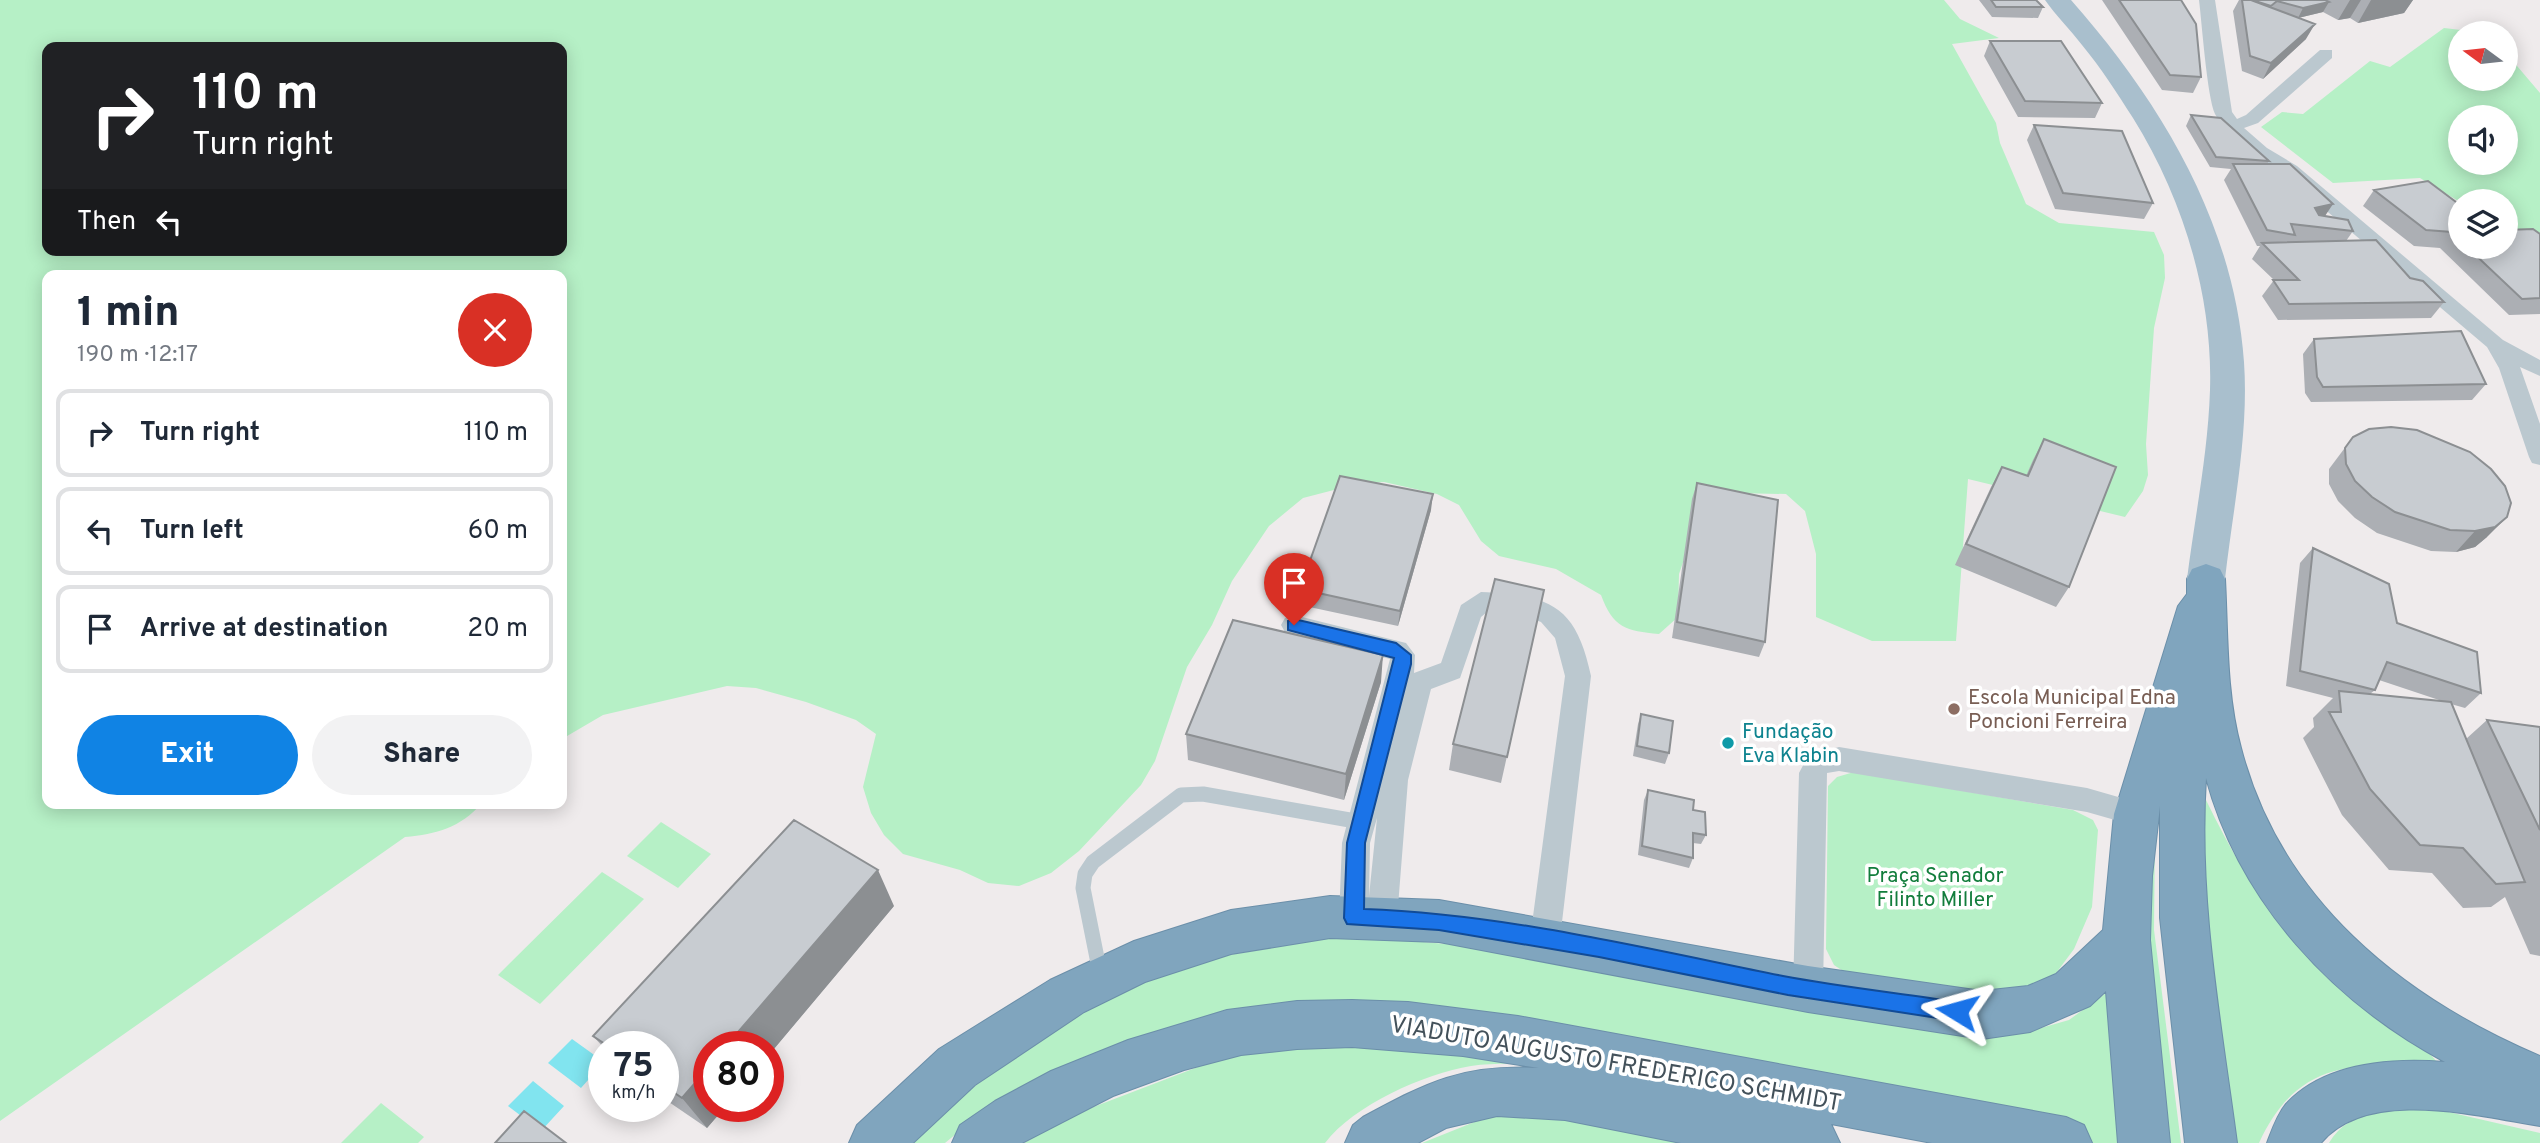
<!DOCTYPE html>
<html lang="en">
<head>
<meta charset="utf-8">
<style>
  :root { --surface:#fff; --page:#f2f2f3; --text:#1f2937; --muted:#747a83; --line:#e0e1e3; --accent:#1083e4 }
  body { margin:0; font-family:Overpass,sans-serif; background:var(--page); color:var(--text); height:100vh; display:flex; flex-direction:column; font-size:26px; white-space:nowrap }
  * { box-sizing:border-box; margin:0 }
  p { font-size:23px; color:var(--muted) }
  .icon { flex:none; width:38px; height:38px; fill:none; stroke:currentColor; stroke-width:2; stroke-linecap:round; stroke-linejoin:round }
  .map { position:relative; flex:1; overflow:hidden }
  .panel { position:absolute; left:42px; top:270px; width:525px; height:539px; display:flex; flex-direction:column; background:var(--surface); border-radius:14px; box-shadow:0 4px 18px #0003 }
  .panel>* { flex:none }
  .top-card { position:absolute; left:42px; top:42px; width:525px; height:214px; border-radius:14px; box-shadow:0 4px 18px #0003; background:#202124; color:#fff; overflow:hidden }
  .needle { width:46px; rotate:285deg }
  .controls { position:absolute; left:2448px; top:21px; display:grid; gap:14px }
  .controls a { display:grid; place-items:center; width:70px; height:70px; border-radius:50%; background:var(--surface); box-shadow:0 4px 18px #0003; font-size:35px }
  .speed { position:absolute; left:588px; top:1031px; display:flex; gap:14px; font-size:35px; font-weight:700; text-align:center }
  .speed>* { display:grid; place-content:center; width:91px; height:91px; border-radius:50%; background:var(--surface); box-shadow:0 4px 18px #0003; line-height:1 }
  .speed small { font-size:18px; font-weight:400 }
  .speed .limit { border:10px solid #d22; background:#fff; color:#111 }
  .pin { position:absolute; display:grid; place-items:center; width:60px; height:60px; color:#fff; margin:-72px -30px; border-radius:50% 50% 50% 0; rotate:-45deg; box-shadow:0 0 7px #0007 }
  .pin .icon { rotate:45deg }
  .me { position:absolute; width:77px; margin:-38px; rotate:278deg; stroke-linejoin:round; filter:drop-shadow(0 0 5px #0008) }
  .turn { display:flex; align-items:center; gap:24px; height:147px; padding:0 35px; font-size:32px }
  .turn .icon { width:91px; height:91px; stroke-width:2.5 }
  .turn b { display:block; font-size:49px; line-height:60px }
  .then { display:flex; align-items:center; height:66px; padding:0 35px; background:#0003; gap:14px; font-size:26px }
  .round { display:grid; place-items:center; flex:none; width:74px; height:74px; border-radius:37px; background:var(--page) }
  .headline { display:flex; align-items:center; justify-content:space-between; height:119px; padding:0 35px }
  h1 { font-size:42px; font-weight:800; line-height:52px }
  .action { display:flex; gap:14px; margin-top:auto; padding:14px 35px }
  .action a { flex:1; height:80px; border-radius:42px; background:var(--accent); color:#fff; font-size:28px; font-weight:800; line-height:80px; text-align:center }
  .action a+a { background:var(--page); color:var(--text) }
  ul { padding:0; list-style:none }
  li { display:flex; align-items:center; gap:21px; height:88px; margin:0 14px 10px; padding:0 21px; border:4px solid var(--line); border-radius:14px }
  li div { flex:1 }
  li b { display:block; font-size:26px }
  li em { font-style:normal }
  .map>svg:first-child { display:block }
</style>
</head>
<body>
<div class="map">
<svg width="2540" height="1143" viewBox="0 0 2540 1143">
  <rect width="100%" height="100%" fill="#efebec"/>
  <path fill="#b6f0c6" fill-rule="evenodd" d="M0,0H1944L1960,19L1999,38L1952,44L1996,123L2000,143L2026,204L2059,223L2154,232L2164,255L2165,278L2154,328L2146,444L2148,475L2143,491L2125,517L1968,479L1956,641H1872L1816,617V554L1805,511L1786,494L1734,493L1698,518L1679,574L1678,617L1659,634C1626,631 1613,628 1601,595L1556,569L1499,556L1481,541L1459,505L1437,494L1384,482L1357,484L1303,498L1269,526L1232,581L1212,625L1187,667L1155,761L1141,785L1079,851L1051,873L1019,886L988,883L960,870L903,854L884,835L871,813L863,787L876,734L856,720L806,702L756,688L727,686L603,715L562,739V275H47V803H482C460,828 437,834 405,837L0,1121ZM47,47H562V250H47Z
    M2444,28L2486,33H2460V79H2506V53L2540,93V248L2506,228V201L2460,202L2420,178L2333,183L2261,127L2282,112L2303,114L2370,61L2390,67ZM2460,117H2506V163H2460Z
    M1854,772L2073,810L2093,820L2098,830L2092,907L2074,949L2045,988L2009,1001L1849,975L1834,965L1826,949L1828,786L1837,777Z
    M2206,800C2236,862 2270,919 2323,965C2362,999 2409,1025 2440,1066C2358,1064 2299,1056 2259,1143H2229L2198,847Z
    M661,822L711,854L678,888L627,856Z
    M2155,824L2154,930L2181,1143H2168L2148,938Z
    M602,872L644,899L540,1004L498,975Z
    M1331,938H1377L1458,945L2030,1031L2069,1020L2106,993L2118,1143H2043L1206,1017C1110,1046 1023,1077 945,1143H906L1004,1062L1081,1012L1137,984L1229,955Z
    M1339,1040L1536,1064C1515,1064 1491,1063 1471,1066C1424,1074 1354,1105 1325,1143H1024L1062,1119L1224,1057Z
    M381,1103L424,1137L418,1143H341Z
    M2431,1108L2540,1133V1143H2329C2350,1107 2394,1110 2431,1108Z
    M1553,1116L1687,1143H1422L1487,1117Z"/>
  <path fill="#81e4ef" d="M572,1039L604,1062L581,1088L548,1063Z
    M533,1081L564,1106L541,1131L508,1106Z"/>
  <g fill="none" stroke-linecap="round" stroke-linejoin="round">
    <g stroke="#6b8fa9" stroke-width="2">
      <path id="highway" d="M2206,564L2220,569L2225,579C2228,635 2226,693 2241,748C2280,899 2401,997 2540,1056V1126C2477,1116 2368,1087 2321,1143H2267C2272,1130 2277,1115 2286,1104C2325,1062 2392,1058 2445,1062C2333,1002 2240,903 2206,778C2198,901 2221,1022 2237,1143H2185L2160,918V806L2152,876L2150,940L2170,1143H2118L2106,991L2090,1006L2030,1032L1982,1039L1808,1012L1439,942L1330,938L1231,954L1145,982L1084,1012L975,1085L913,1143H849L857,1125L939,1049L1050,980L1134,941L1231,910L1330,896L1439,900L1808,966L1982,991L2028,986L2056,974L2103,930L2114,814L2178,606L2187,594V579L2192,569Z
        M1352,1000L1408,1002L1518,1016L2066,1117L2084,1125L2092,1143H1932L1831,1124L1840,1143H1681L1565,1120L1497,1116L1446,1128L1418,1143H1345L1353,1125L1363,1117C1428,1082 1462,1064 1539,1068L1463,1056L1352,1047L1297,1049L1241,1055L1184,1070L1113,1096L1022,1143H952L960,1125L995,1101L1051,1071L1128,1040L1227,1010L1297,1001Z"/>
    </g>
    <path stroke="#bbc8cf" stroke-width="15" d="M1100,973L1083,888L1085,874L1093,862L1181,795L1203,794L1361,822"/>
    <path fill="#bbc8cf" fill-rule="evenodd" d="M2199,0H2215L2232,112L2237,119L2246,115L2320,50H2332V58L2258,123L2244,128L2267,148L2297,166L2503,340L2540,360V376L2520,367L2540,424V465L2532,463L2529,457L2499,368L2487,347L2283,174C2257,159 2229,140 2215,114C2207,96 2202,24 2199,0Z
      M1481,592C1550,595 1576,605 1591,676L1560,939L1556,949L1545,953L1534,949L1530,939L1565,676L1555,638L1541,622L1522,615L1487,612L1481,617L1460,678L1431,689L1408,780L1397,919L1393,929L1382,933L1371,929L1368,920L1365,928L1354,932L1343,928L1339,918L1342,843L1390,659L1294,635L1285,632L1281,625L1285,618L1294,615L1406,643L1415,655L1414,673L1441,663L1461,605ZM1377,818L1369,896L1370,843Z
      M1839,747L2087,788L2146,805L2150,814L2146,823L2136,826L2087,812L1839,771L1827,773L1823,989L1819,999L1808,1004L1797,999L1793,989L1799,773L1808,756Z"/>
    <path fill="#a9bfcd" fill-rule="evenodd" d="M2045,0H2071C2161,102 2234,223 2244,362C2249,434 2233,508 2225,579L2220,589L2206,594L2192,589L2187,579C2195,516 2208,453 2210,390C2213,296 2183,198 2133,118C2117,93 2101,68 2082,45C2070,29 2056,16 2045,0Z"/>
    <use href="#highway" fill="#80a5be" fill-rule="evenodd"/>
  </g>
  <path fill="#acafb4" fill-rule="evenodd" d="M1979,0H2036L2043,7L2038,18L1992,17Z
    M2102,0H2181L2201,77L2193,93L2162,90Z
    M2239,0H2413L2404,13L2358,23L2350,18L2338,20L2323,12L2298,18L2306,39L2263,79L2242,71L2233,11Z
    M1990,41L2102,103L2095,118L2018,117L1984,56Z
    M2191,115L2269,161L2267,164L2325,216L2353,231L2346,241L2410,278L2444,302L2431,318L2278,320L2262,296L2274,280L2252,259L2260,246H2257L2224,180L2231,169L2210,167L2186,126Z
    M2034,125L2153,203L2144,219L2055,209L2027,140Z
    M2374,190L2460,205V247H2506L2540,234V314L2509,315L2440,248L2414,246L2363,206Z
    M2314,339L2486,384L2472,400L2311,402L2305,393L2303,354Z
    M2353,437L2487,537L2475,547L2456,552L2431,551L2377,533L2355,518L2338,501L2329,484V469Z
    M2044,439L2069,587L2056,607L1955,565L1991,487L2002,467L2026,476L2033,460Z
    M1697,483L1765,642L1759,657L1672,638L1692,499Z
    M1431,510L1398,626L1300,605V589Z
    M2313,548L2397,623L2481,693L2465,708L2451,704L2466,739L2487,720L2540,727V956L2530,954L2505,897L2491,907L2463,908L2432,873L2389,870L2342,815L2303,738L2314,727L2313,718L2333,698L2286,686L2300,563ZM2379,680L2445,702L2370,694L2375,690Z
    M1544,590L1501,783L1449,770L1453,744Z
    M1381,682L1344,800L1188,760L1186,734Z
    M1641,714L1669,753L1665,764L1633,756L1638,724Z
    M1648,790L1693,810L1706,835L1701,844L1693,843V858L1689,868L1638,855L1644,800Z
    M894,906L768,1056V1046L709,1106H726L707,1128L663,1098V1046H604V1048L593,1036Z"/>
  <path fill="#8c8f92" d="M2350,0H2361L2350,18L2338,20Z
    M2371,0H2413L2404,13L2358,23Z
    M2329,2L2323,12L2298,18L2303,8Z
    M2315,24L2306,39L2263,79L2271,63Z
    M2333,204L2323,219L2315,208Z
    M1433,494L1431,510L1398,626L1400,611Z
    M2507,517L2487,537L2475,547L2456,552L2475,531Z
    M1383,655L1381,682L1344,800L1346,774Z
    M878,870L894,906L768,1056V1046H726Z
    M709,1067V1106H726L707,1128L682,1098Z"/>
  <path fill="#c8ccd1" stroke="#8c8f92" stroke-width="2" d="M1991,0H2036L2043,7H1996Z
    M2119,0H2181L2196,24L2201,77L2170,75Z
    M2242,0H2251L2315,24L2271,63L2250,56Z
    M2252,0H2325L2329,2L2303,8L2277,1L2271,6Z
    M1990,41H2061L2102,103L2025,101Z
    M2191,115L2221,118L2269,161L2216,157Z
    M2034,125L2122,131L2153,203L2063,193Z
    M2233,164H2290L2333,204L2315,208L2319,215L2348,220L2353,231L2291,224L2295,235L2267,230Z
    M2428,181L2460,205V240L2452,232L2426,230L2374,190Z
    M2533,229L2540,234V298L2522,299L2467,247H2506V230Z
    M2376,240L2410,278L2423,281L2444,302L2289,304L2273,280H2299L2262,243Z
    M2461,331L2486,384L2323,387L2317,377L2314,339Z
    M2391,427L2417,430L2470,452L2491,469L2505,486L2511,503L2507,517L2495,527L2475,531L2450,530L2395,512L2372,497L2355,481L2346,464L2345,448L2353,437L2369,429Z
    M2044,439L2116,467L2069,587L1966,544L2002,467L2028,476Z
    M1340,476L1433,494L1400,611L1300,589Z
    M1697,483L1778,500L1765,642L1677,622Z
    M2313,548L2389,584L2397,623L2477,652L2481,693L2387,662L2375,690L2300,671Z
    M1495,579L1544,590L1507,757L1453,744Z
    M1233,620L1383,655L1346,774L1186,734Z
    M2339,691L2451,702L2525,882L2496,884L2463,848L2420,845L2370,789L2329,712H2341Z
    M1641,714L1673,721L1669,753L1637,746Z
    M2487,720L2540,727V830Z
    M1648,790L1694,800L1693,810L1705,812L1706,835L1693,833V858L1642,846Z
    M794,820L878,870L726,1046H709V1067L682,1098L663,1085V1046H608L593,1036Z
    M524,1111L566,1143H495Z"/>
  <path fill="#1a73e8" stroke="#114b97" stroke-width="2" d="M1294,619L1396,643L1411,655V664L1365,843L1364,909C1505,914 1644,948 1783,976C1841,987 1899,993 1957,1002L1964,1004L1967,1011L1964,1018L1957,1021L1788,995L1599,957L1439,930L1347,924L1344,918L1347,843L1394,658L1288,630V621Z"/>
  <circle fill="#8d6e63" stroke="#fff" stroke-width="2.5" cx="1954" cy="709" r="7"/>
  <circle fill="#0f9aa8" stroke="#fff" stroke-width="2.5" cx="1728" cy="743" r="7"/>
  <g text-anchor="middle" stroke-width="7" stroke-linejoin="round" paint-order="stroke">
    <g font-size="21" fill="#785e54" stroke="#fff" text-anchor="start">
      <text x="1968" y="704">Escola Municipal Edna<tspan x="1968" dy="24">Poncioni Ferreira</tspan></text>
    </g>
    <g font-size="21" fill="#0d838f" stroke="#fff" text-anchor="start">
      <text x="1742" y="738">Fundação<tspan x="1742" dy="24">Eva Klabin</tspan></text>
    </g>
    <g font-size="21" fill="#127d3c" stroke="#fff">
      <text x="1935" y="882">Praça Senador<tspan x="1935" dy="24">Filinto Miller</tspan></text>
    </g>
    <g font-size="24" fill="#43515a" stroke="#fff">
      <text transform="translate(1616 1063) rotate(10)" y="8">VIADUTO AUGUSTO FREDERICO SCHMIDT</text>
    </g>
  </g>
</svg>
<div class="controls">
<a><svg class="needle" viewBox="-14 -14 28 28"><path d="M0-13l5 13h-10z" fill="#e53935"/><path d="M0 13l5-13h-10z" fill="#747a83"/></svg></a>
<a><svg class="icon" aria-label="sound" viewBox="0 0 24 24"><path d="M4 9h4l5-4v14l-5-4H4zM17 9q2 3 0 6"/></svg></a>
<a><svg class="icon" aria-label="layers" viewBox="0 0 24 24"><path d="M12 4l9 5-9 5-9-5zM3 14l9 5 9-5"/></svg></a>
</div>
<div class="speed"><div>75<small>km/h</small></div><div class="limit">80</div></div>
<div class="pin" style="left:1294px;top:625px;background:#d93025"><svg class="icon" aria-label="arrive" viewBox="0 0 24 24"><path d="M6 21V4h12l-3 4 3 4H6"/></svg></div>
<svg class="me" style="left:1957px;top:1011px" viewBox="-20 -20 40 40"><path d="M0-17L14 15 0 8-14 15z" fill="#1a73e8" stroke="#fff" stroke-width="4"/></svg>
<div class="top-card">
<div class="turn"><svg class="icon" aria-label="right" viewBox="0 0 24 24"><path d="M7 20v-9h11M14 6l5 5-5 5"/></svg><div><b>110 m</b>Turn right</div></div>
<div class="then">Then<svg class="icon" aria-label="left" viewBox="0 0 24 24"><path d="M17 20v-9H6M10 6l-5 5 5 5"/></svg></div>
</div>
<section class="panel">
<div class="headline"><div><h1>1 min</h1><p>190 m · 12:17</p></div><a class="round" style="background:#d93025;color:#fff"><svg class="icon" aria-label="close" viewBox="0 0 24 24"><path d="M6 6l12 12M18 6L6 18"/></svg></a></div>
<ul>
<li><svg class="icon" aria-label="right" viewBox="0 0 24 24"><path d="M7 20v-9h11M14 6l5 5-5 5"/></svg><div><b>Turn right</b></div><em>110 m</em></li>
<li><svg class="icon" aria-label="left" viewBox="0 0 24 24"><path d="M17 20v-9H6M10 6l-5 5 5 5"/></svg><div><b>Turn left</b></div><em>60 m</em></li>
<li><svg class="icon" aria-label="arrive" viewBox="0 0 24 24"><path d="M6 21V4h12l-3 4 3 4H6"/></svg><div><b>Arrive at destination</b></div><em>20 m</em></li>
</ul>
<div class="action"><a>Exit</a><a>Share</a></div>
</section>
</div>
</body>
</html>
